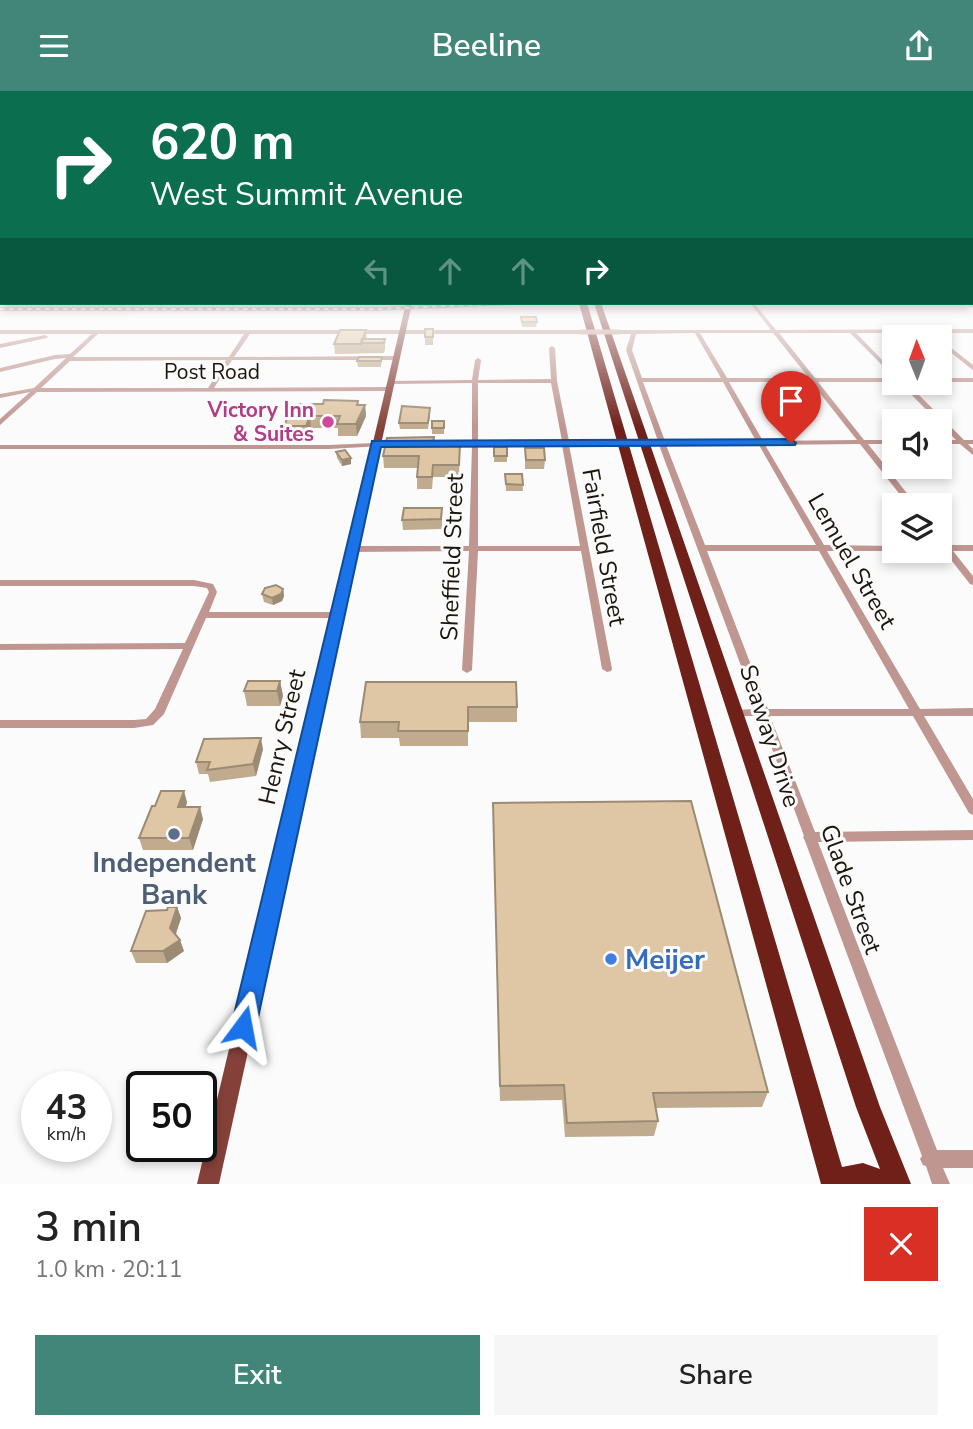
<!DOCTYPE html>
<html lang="en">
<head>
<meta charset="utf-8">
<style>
  :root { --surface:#fff; --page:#f6f6f6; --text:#222; --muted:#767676; --accent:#42867a }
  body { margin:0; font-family:"Nunito Sans",sans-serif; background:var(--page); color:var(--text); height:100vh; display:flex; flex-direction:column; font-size:26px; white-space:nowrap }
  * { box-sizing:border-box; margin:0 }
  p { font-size:23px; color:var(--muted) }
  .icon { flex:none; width:38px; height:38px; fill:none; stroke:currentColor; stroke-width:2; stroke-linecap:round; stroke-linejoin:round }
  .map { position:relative; height:1093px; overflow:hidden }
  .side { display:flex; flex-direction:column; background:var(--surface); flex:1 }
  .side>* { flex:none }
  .hud { position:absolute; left:0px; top:0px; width:973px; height:214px; box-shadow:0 4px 10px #0003; background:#0b6e4f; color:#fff; overflow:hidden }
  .needle { width:46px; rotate:359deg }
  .buttons { position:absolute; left:882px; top:234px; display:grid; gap:14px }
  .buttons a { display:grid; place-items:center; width:70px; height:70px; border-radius:0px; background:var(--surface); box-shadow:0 4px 10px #0003; font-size:35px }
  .speed { position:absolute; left:21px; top:980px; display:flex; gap:14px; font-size:35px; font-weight:700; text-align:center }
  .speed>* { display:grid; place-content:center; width:91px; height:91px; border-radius:50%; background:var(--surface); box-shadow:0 4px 10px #0003; line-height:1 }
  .speed small { font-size:18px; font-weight:400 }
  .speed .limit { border:4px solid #111; border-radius:10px; background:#fff; color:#111 }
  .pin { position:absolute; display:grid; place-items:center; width:60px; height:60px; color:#fff; margin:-72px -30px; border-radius:50% 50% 50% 0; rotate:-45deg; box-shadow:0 0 7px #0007 }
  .pin .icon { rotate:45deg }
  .me { position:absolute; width:77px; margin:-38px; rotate:13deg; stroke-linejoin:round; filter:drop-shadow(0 0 5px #0008) }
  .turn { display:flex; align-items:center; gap:24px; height:147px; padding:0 35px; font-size:32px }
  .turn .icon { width:91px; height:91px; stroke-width:2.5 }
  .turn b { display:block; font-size:49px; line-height:60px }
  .lanes { display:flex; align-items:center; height:66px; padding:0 35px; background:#0003; justify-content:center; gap:35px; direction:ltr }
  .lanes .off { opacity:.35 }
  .round { display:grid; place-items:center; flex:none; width:74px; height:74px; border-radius:0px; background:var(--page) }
  .headline { display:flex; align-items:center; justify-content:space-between; height:119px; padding:0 35px }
  h1 { font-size:42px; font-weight:600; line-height:52px }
  .button { display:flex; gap:14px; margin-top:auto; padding:14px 35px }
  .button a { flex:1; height:80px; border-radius:0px; background:var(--accent); color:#fff; font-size:28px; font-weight:600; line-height:80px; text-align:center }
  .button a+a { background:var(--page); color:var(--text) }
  header { display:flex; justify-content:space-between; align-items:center; height:91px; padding:0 35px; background:var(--accent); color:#fff; font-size:32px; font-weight:600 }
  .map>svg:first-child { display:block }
</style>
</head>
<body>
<header><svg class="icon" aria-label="menu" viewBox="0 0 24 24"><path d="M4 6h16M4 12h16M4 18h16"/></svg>Beeline<svg class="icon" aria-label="share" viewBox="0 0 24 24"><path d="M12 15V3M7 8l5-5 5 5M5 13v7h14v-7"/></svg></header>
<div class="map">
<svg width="973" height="1093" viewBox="0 0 973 1093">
  <rect width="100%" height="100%" fill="#fbfbfb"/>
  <path fill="#fdf3e6" d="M0,184L2,212H141L127,226H0Z"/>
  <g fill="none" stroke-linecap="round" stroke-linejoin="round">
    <path fill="#bf9690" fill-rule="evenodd" d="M971,194H973V196H971Z
      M750,212H754L776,239L973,238V242H856L894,281V286L850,242H779L815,287H894V291H818L864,349H894V353H868L917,415H909L860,353L765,354L824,454L894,455V460H827L920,618L973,617V625H924L973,708V724L969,722L913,625H770L815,741L973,739V749L818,751L937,1059H973V1077H943L950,1093H932L926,1075L923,1074L920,1068L922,1065L805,750L803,746L804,745L760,625H733L732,622L733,619L757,618L659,354H569L612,578L611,580L607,581L602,578L581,460H478L472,579L467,582L462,579L469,460L352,461L348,458L352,455H469L472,355H422L419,353L422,351H472V292L391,293L389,292V290L472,289L475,269L478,267L481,269L478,289L551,288L549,257L552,255L555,257L557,290L569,350H658L626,259L631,243H619L616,241L619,239H771ZM695,242L721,287H642L632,259L636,243ZM700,242H773L809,287H727ZM643,291H723L756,350H665ZM729,291H811L857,349L763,350ZM478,292H551L562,350L478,351ZM562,354L580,455H478V355ZM666,354H759L816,454H705ZM707,460H819L909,618H768Z
      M964,212H969L973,214V217Z
      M0,239H580L583,241L580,243H250L234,266L396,265L399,267L396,269H232L214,297L389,296L392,298L389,300L37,301L0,334V328L30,301L0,307V303L34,297L66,267L55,268L0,281V277L55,264L70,263L92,243H0ZM98,243H244L229,266H73ZM226,269L208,297H41L70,270Z
      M45,244L48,246L47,247L0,257V253Z
      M940,248L973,274V279L940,253Z
      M940,287H973V291H940Z
      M900,292H907L964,349H973V353H968L973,358V364L960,353H940V349H956Z
      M397,351L400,353L399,354L329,358H0V354H329Z
      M940,447H943L949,454H973V460H953L973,485V494L970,493L944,460L940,459Z
      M0,489H194L213,493L217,501L209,521H337L342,524L337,527H206L164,623L153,634L134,637H0V629H134L146,628L155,618L183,558L0,559V553L185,552L209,501L207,497L194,495H0Z"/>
    <path fill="#854139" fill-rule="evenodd" d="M406,212H412L219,1093H197Z"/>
    <path fill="#6e2019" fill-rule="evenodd" d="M579,212H587L842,1076L863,1072L880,1078L856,1016L594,212H601L880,1016L911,1093H821Z"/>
    <g stroke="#94908c" stroke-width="3.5">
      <path id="rail" d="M0,218H378L518,212"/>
    </g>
    <use href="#rail" stroke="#fbfbfb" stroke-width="2" stroke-dasharray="4.5" stroke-linecap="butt"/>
    <path stroke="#bf9690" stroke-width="5" d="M580,241H619"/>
  </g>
  <path fill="#c0ab8f" d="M521,226L537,231L536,236H522Z
    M433,238V254H425V246Z
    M366,239L367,248H385V258L384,262L335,263L334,253Z
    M382,266L381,276H358L357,270Z
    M358,310L359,314H365L366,325L357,345H338V337H311L308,347H286L284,335L323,313Z
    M430,323L428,338H400L399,332Z
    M444,330V343H432V337Z
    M434,353H460L459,386H433L432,398H417V386L418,377H384L383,365Z
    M494,356H507V371H494Z
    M525,357L545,369L544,378H525Z
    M336,361L351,367V373L342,375L337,367Z
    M505,383H522L523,400H506Z
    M442,427V438L403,439L402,429Z
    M283,498L284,505L282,510L273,514L264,511L262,503Z
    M280,590L283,605L280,615H247L244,600Z
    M366,591L517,616V631H468V655H400L399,647H361L360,631Z
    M263,658L256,685L210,691L208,683H199L196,671Z
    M187,711L186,716L203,728L193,759H143L139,747Z
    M493,727L768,1001L762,1016L656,1017L658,1030L654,1045L565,1046L562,1009L500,1010Z
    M177,816L181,827L175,844L184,860L167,872H136L131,860L167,819Z"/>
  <path fill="#9c8b74" d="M365,314L366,325L357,345L356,333Z
    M310,325L311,337L308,347L306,335Z
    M351,367V373L342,375V369Z
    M283,498L284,505L282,510L273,514L272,507Z
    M280,590L283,605L280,615L277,600Z
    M261,647L263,658L256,685L253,673Z
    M184,700L187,711L182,728L178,716Z
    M200,716L203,728L193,759L189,747Z
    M177,816L181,827L174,849L170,837Z
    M180,849L184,860L167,872L163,860Z"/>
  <path fill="#dfc7a6" stroke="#9c8b74" stroke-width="2" d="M521,226H536L537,231H522Z
    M425,238H433V246H425Z
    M340,239H366L361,253H334Z
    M362,248H385L384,252H361Z
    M359,266H382L381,270H357Z
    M324,309L358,310L357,314H365L356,333H337L340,325H310L306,335H284L293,313H323Z
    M402,315L430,317L428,332H399Z
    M432,330H444V337H432Z
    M434,346L433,353H460L459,374H433L432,386H417L419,365H383L387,347Z
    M494,356H507V365H494Z
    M525,357H544L545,369H526Z
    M345,359L351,367L342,369L336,361Z
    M505,383H522L523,394L506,393Z
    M404,417H442L441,428L402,429Z
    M276,494L283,498L281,503L272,507L262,503L265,497Z
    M248,590H280L277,600H244Z
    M366,591H516L517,616H468V640H398L399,631H360Z
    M261,647L253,673L207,679L210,671H196L204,648Z
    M161,700H184L178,716H200L189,747H139L152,715H155Z
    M691,710L768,1001L653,1002L658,1030L567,1032L564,994L500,995L493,712Z
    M168,816H177L170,837L180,849L163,860H131L146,820L167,819Z"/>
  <linearGradient id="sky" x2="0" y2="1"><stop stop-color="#96c0ec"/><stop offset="0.55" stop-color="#fdfdfd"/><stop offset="1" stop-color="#fdfdfd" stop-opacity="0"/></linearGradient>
  <rect width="973" height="337" fill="url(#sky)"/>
  <path fill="#1a73e8" stroke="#114b97" stroke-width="2" d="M791,348L796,352L795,354L381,356L256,936L252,945L243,948L235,945L231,936L372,350Z"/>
  <circle fill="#d1479c" stroke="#fbfbfb" stroke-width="2.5" cx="328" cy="331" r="7"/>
  <circle fill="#5c6f8a" stroke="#fbfbfb" stroke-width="2.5" cx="174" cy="743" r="7"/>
  <circle fill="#3f7fe0" stroke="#fbfbfb" stroke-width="2.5" cx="611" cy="868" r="7"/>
  <g text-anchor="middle" stroke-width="6" stroke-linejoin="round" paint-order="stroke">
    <g font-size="21" fill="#1c150c" stroke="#fbfbfb">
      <text x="212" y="288">Post Road</text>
    </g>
    <g font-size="21" font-weight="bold" fill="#b23c85" stroke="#fbfbfb" text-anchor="end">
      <text x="314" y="326">Victory Inn<tspan x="314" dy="24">&amp; Suites</tspan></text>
    </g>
    <g font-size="24" fill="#1c150c" stroke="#fbfbfb">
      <text transform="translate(604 456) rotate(80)" y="8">Fairfield Street</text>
      <text transform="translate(452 466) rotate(-88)" y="8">Sheffield Street</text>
      <text transform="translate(852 470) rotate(60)" y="8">Lemuel Street</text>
      <text transform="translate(770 645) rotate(72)" y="8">Seaway Drive</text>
      <text transform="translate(282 646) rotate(-77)" y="8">Henry Street</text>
      <text transform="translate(851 798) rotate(70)" y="8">Glade Street</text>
    </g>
    <g font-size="28" font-weight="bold" fill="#4e5e75" stroke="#fbfbfb">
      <text x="174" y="781">Independent<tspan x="174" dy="32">Bank</tspan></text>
    </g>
    <g font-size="28" font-weight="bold" fill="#366cbe" stroke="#fbfbfb" text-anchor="start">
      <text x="625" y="878">Meijer</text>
    </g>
  </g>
</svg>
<div class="buttons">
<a><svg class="needle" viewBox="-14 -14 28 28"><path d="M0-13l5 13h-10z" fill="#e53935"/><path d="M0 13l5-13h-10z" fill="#767676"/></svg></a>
<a><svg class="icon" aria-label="sound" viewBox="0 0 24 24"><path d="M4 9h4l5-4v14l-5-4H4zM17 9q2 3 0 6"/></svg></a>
<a><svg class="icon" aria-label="layers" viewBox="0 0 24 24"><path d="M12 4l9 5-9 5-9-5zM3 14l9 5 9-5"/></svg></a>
</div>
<div class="speed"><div>43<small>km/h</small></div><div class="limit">50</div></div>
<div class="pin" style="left:791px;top:352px;background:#d93025"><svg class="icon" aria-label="arrive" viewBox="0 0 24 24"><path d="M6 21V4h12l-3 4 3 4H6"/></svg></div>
<svg class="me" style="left:243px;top:936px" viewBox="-20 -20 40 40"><path d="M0-17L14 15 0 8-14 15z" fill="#1a73e8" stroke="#fff" stroke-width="4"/></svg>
<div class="hud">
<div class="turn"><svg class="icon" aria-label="right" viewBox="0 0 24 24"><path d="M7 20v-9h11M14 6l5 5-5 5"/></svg><div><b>620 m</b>West Summit Avenue</div></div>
<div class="lanes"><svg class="icon off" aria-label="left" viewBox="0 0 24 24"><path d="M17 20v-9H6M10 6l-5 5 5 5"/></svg><svg class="icon off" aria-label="ahead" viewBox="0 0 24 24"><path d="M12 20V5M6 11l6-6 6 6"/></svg><svg class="icon off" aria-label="ahead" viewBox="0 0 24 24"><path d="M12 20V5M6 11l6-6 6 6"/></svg><svg class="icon" aria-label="right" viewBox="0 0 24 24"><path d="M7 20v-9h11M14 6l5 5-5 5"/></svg></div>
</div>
</div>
<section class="side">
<div class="headline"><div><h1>3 min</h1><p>1.0 km · 20:11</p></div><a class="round" style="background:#d93025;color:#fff"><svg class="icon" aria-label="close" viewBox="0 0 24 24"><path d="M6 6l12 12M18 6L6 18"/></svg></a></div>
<div class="button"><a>Exit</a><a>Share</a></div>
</section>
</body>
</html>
